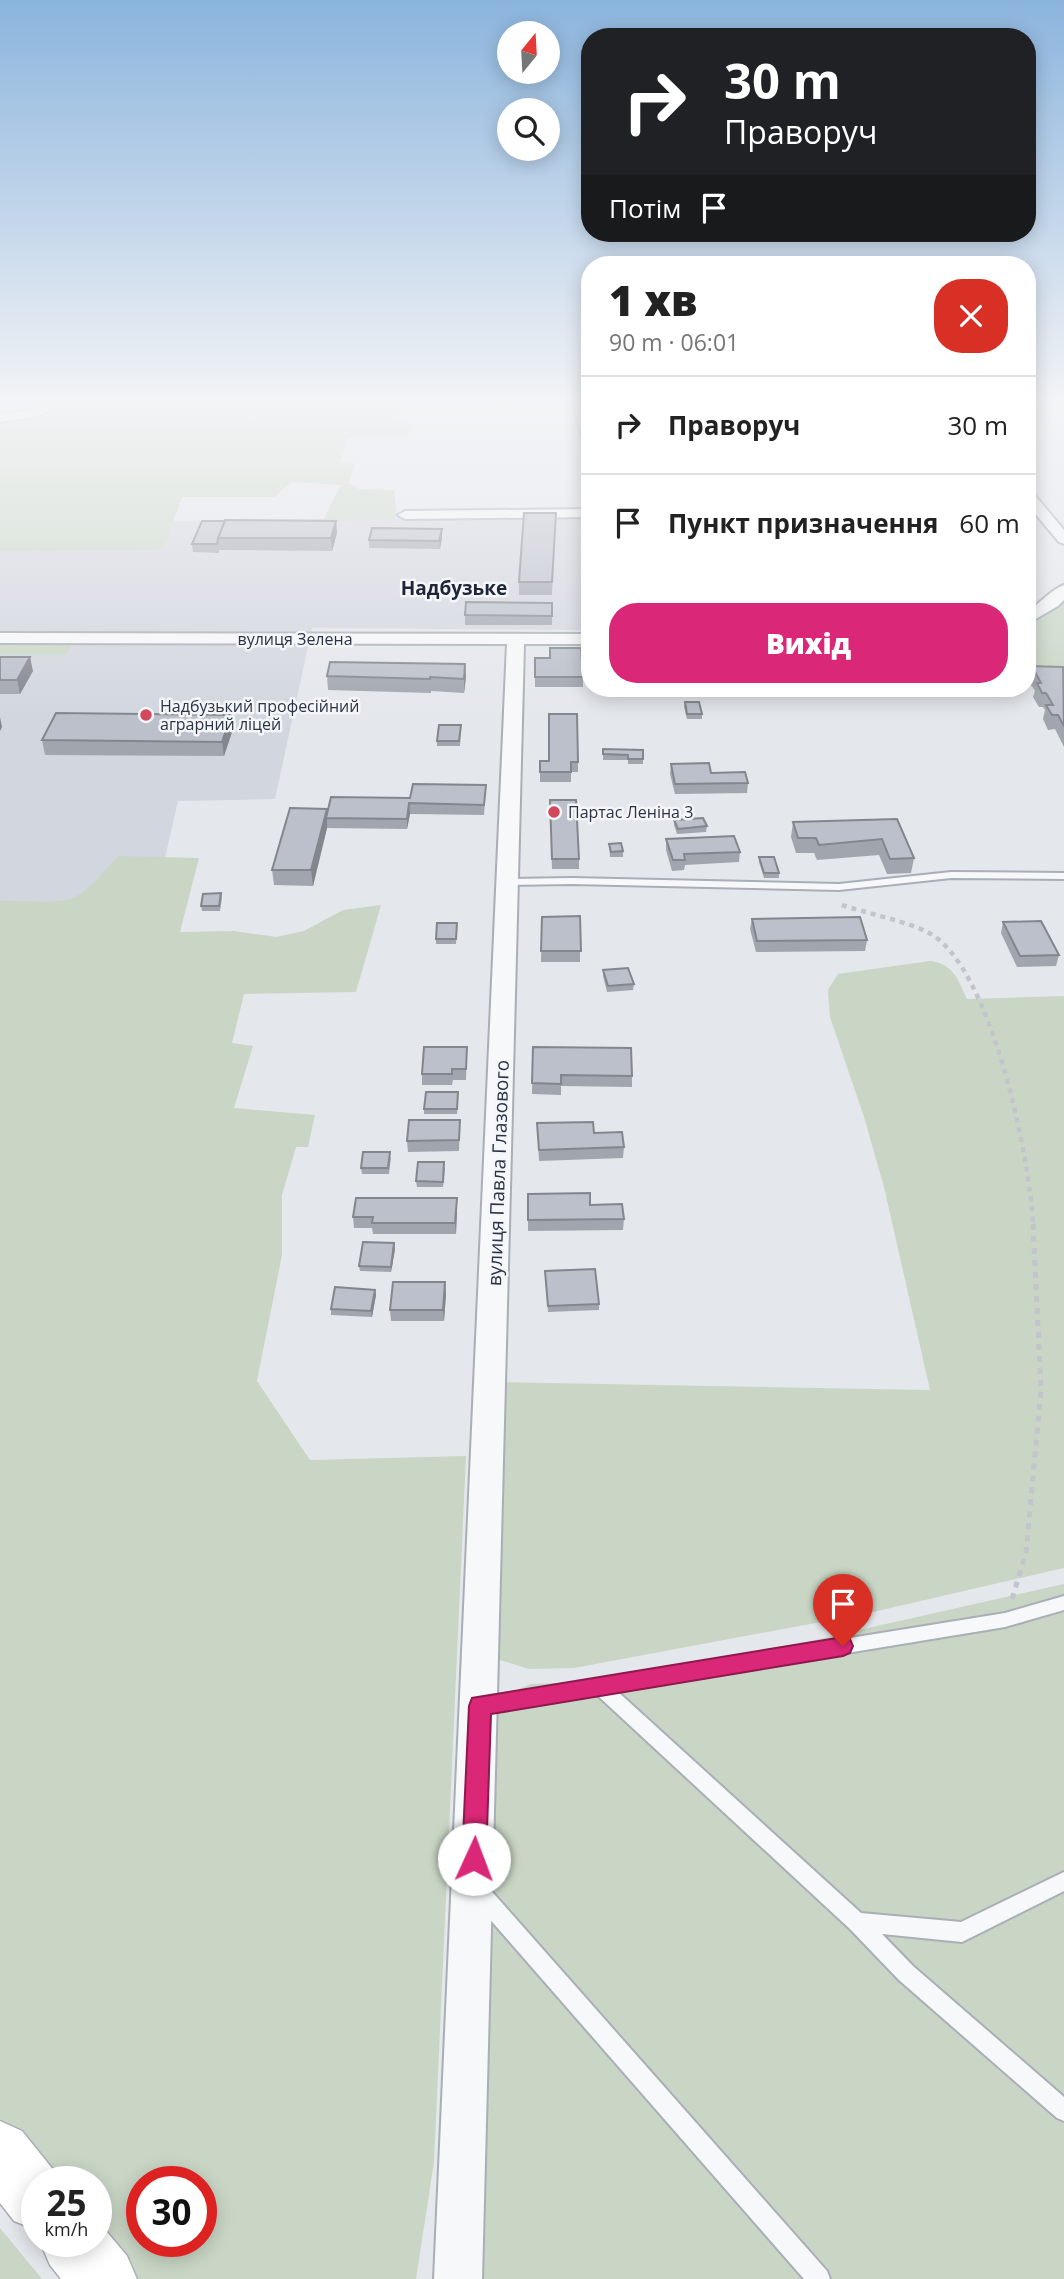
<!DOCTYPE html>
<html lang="uk">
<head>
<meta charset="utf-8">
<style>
  :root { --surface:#fff; --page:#f2f2f2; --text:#222; --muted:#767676; --line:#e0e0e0; --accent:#db2777 }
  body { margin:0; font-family:"Open Sans",sans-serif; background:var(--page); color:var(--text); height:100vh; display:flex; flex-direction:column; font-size:26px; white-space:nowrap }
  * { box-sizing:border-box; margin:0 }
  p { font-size:23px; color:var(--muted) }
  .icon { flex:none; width:38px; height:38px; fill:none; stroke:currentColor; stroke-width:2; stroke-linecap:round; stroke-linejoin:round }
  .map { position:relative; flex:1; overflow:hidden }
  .sheet { position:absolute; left:581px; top:256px; width:455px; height:441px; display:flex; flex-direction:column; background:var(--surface); border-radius:28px; box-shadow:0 4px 18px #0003 }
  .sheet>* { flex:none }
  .hud { position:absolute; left:581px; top:28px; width:455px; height:214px; border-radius:28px; box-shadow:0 4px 18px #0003; background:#202124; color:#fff; overflow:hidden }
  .needle { width:46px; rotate:18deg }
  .controls { position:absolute; left:497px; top:21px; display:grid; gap:14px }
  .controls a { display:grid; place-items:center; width:63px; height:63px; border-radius:50%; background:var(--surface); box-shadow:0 4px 18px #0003; font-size:35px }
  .speed { position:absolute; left:21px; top:2166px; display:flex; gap:14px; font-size:35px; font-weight:700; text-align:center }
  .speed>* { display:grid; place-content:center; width:91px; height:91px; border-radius:50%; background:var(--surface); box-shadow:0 4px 18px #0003; line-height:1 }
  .speed small { font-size:18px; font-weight:400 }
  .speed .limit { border:10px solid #d22; background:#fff; color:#111 }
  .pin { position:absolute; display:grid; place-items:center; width:60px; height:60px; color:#fff; margin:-72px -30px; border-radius:50% 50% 50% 0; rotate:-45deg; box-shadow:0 0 7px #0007 }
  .pin .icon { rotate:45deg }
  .me { position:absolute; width:77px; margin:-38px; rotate:2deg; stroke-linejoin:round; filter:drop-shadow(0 0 5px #0008) }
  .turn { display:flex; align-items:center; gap:24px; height:147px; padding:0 28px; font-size:32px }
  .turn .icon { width:91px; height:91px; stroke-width:2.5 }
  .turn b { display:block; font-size:49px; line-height:60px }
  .then { display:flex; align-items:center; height:66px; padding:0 28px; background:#0003; gap:14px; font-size:26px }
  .round { display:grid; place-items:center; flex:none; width:74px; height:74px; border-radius:28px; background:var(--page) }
  .headline { display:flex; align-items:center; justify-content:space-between; height:119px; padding:0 28px }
  h1 { font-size:42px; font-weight:800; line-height:52px }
  .primary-button { display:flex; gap:14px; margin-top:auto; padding:14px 28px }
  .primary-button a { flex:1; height:80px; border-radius:28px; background:var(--accent); color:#fff; font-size:28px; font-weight:800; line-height:80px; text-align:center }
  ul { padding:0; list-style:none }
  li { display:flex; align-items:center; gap:21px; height:98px; padding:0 28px; border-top:2px solid var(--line) }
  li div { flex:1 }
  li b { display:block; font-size:26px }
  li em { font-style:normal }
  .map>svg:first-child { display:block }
</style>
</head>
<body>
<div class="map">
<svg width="1064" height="2279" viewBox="0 0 1064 2279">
  <rect width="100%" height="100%" fill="#e4e7ec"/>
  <path fill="#d2d6de" d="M0,511L16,523L590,515V630L312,628L275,799L178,801L151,919L0,923Z"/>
  <path fill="#c9d6c5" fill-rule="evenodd" d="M173,399H402L399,418L410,429L407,438H348L340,463L355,464L349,483L359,489L394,490L397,515L394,519L322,522L341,485L291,482L275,497H182L165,544L156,550L0,551V417L62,403H170Z
    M1058,601H1064V674L1027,673V613Z
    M0,639L70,641L72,643L66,655H0Z
    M118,856L199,858L180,932L234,931L276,937L304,931L343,910L381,905L356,992L244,994L232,1043L253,1046L234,1108L315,1115L308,1147H296L282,1195V1255L257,1381L310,1460L466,1456L434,2162L416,2279H130L96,2239V2182H49L0,2125V901C20,900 56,905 73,898C91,890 105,870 118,856ZM142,2182H201V2242H142Z
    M930,961C954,964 958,980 967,999L1064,996V1568L869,1613L574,1668L529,1669L494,1658L497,1382L930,1390L884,1187L864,1117L830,1017L828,990L838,974Z
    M1064,1584V2279H457L496,1710L509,1693L531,1684L582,1682L806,1642Z
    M0,2228L42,2279H0Z"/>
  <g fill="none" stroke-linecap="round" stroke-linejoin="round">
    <g stroke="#a9aeb7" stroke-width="4">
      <path id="lane" d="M951,872L1064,873V879L951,878L839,890L572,884L508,885L503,882L508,879L572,878L839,884Z
        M1064,1596V1610L1005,1627L617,1691L861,1913L961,1922L1064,1872V1891L962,1942L882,1934L913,1966L1064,2097V2121L1057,2118L899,1980L850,1929L597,1695L480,1714L474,1712L471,1706L474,1700L480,1698L1005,1613Z
        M480,1884L487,1886L827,2271L830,2279H804L473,1900L471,1893L473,1886Z"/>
    </g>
    <g stroke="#a9aeb7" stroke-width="4">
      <path id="street" d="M55,399H71L39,416L0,422V414L31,410Z
        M573,399H585L590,416V446L583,442Z
        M1027,491L1032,492L1064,530V544L1059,542L1027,504Z
        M590,509V517L405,519L398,515L405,511Z
        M1064,585V600L1058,606L1027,624V612C1039,604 1052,589 1064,585Z
        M0,633L590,634V644H524L482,2279H434L507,644L0,643Z"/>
    </g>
    <g stroke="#a9aeb7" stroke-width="3">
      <path id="secondary" d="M0,2121L22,2131L63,2182H37V2230L14,2221L0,2203Z
        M96,2219L127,2256L137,2279H61L50,2265L40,2242H96Z"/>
    </g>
    <path stroke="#c2c5cb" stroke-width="4.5" stroke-dasharray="5 5" stroke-linecap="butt" d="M842,905C866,913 909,922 929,933C991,966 1030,1158 1033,1224"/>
    <path stroke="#c2c5cb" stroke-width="5" stroke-dasharray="6 6" stroke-linecap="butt" d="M1012,1599L1026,1553L1041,1389L1033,1223"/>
    <use href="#lane" fill="#f7f8fa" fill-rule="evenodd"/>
    <use href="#street" fill="#f7f8fa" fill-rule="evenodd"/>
    <use href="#secondary" fill="#fff" fill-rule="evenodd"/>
  </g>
  <path fill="#a1a5ae" d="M23,399H38L35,401H23Z
    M556,513L552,595H519V582Z
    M202,521H336L337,533L332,551L219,550V553L193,552L192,544Z
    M442,529V538L440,549L369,548V540Z
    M552,603V625H465V615Z
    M0,657L33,671L20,694H0Z
    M535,658L583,677V687H535Z
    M465,664L466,677L464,693L431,691V693L328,690L327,676Z
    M1027,666L1064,668V747L1055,729L1048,730L1043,719L1045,710L1043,707H1039L1033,697L1035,691L1032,686H1027Z
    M671,688H694L693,694H673Z
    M821,688H871L851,696H824Z
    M685,702L702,714V719H687L684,707Z
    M231,715L233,729L224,756L45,755L42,740Z
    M461,730L460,746H437V741Z
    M603,749L643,750V764H628V760H603Z
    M540,761L578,762V772H571V782H540Z
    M671,764L711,773L748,783L747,793L675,794L670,774Z
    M486,785L484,815L410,814L407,829L327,828L313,886L274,885L272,870L327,809V813Z
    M550,800L579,859V869H552Z
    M897,819L914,858L911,873L887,874L879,855L817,860L814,853H796L791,837L793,822Z
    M674,820L707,826L706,832L677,834L674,825Z
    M666,839L740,852L739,862L685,865L684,870L672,871L666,850Z
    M609,844L623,851V857H610Z
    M759,857L779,873V878H764L759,862Z
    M221,893L222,898L220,911H202L201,906Z
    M580,916V962H541L542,917Z
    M752,919L867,940L865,951L756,952L750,929Z
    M1003,922L1059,955L1056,966L1017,967L1001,933Z
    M457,923L456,944H436V939Z
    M603,970L634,984L633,990L607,992L603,976Z
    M467,1047L466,1080H453L452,1085H422V1074Z
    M533,1047L632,1076V1087L561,1086V1095L532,1094Z
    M458,1097L457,1114H424V1109Z
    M460,1120L459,1151L408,1152L407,1141Z
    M537,1123L594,1133L624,1147L623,1158L539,1161Z
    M391,1157L389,1174H362L361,1168Z
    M445,1167L443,1187H417L416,1181Z
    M528,1194L590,1205L624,1219L623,1230L528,1231Z
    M457,1209L456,1234H373L372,1228H354L353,1217Z
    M394,1243L395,1249L391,1272L360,1271L359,1266Z
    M545,1276L599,1304V1310L548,1312Z
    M445,1282L446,1294L444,1321H391L390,1310Z
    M375,1290L376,1295L372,1317L331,1315V1309Z"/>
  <path fill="#83868d" d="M336,521L337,533L332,551L331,538Z
    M442,529V538L440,549L439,541Z
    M30,657L33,671L20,694L17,680Z
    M465,664L466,677L464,693V679Z
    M852,688H871L851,696Z
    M231,715L233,729L224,756L222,742Z
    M0,717L2,727L0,731Z
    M409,803L410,814L407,829V819Z
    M327,809V828L313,886L311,870Z
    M457,1198V1209L456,1234L455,1223Z
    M394,1243L395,1249L391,1272V1267Z
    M445,1282L446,1294L444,1321L443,1310Z
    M375,1290L376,1295L372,1317L371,1311Z"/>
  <path fill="#bbc0ca" stroke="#83868d" stroke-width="2" d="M524,513H556L552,582H519Z
    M225,520L336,521L331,538H218Z
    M202,521H225L218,538L217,544H192Z
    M372,528L442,529L439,541L369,540Z
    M466,602L552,603V616L465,615Z
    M550,648H581L583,677H535V658H550Z
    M0,657H30L17,680H0Z
    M330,662L465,664L464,679L430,677V679L327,676Z
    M1027,666L1063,667L1064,726L1058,715H1052L1046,705H1053L1046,693H1042L1037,683H1041L1035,672H1030Z
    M685,702H699L702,714H687Z
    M56,713L231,715L222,742L42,740Z
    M549,714H577L578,762H571V772H540V761H549Z
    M439,725H461L459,741H437Z
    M603,749L643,750V759H628V755L603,754Z
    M709,763L711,773L745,772L748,783L675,784L671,764Z
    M413,784L486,785L484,805L409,803L407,819L326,818L331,797L410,798Z
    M550,800H576L579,859H552Z
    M290,808L327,809L311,870H272Z
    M703,818L707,826L678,829L674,820Z
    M897,819L914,858L890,859L882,839L819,845L816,838H798L793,822Z
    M734,836L740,852L684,854L685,860H673L666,839Z
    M621,843L623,851L611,852L609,844Z
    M759,857H774L779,873H764Z
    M221,893L219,906H201L203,894Z
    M580,916L581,951H541L542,917Z
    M860,917L867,940L757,941L752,919Z
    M1041,921L1059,955L1020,956L1003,922Z
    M437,923H457L456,939H436Z
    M628,968L634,984L608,986L603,970Z
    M424,1047H467L466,1069H452V1074H422Z
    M533,1047L631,1048L632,1076L561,1075V1084L532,1083Z
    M426,1092H458L457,1109H424Z
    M409,1120H460L459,1140L407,1141Z
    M593,1122L594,1133L622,1132L624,1147L539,1150L537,1123Z
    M363,1152H390L388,1168H361Z
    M418,1162H444L443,1182L416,1181Z
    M590,1193V1205L622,1204L624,1219L528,1220V1194Z
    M356,1198H457L455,1223H372L373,1217H353Z
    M363,1242L394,1243L391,1267L359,1266Z
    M595,1269L599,1304L548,1306L545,1271Z
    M393,1282H445L443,1310H390Z
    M335,1287L375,1290L371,1311L331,1309Z"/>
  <linearGradient id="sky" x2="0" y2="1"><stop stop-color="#8bb4dd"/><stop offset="0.56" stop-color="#f3f4f6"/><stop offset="1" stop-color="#f3f4f6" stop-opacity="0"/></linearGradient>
  <rect width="1064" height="718" fill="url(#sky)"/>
  <path fill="#db2777" stroke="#8e194d" stroke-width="2" d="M843,1637L850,1639L853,1646L850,1653L843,1656L491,1714L486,1859L483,1867L474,1871L466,1867L462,1859L469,1706L472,1698Z"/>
  <g fill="#d1495b" stroke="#f4f6f9" stroke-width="2.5">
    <circle cx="146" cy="715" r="7"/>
    <circle cx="554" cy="812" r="7"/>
  </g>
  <g text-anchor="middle" stroke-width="5" stroke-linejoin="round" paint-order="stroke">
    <g font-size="16" fill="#2b3445" stroke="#f4f6f9">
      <text x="295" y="645">вулиця Зелена</text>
    </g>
    <g font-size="16" fill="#2b3445" stroke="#f4f6f9" text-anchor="start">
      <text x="160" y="712">Надбузький професійний<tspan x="160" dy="18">аграрний ліцей</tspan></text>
      <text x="568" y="818">Партас Леніна 3</text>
    </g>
    <g font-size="19" font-weight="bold" fill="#1d2536" stroke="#f4f6f9">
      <text x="454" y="595">Надбузьке</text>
    </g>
    <g font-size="19" fill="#2b3445" stroke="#f4f6f9">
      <text transform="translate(498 1173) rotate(-88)" y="7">вулиця Павла Глазового</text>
    </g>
  </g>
</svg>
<div class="controls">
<a><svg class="needle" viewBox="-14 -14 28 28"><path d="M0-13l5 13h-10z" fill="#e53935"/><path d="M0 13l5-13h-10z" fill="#767676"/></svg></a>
<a><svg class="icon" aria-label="search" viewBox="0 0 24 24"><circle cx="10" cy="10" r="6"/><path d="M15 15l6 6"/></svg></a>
</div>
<div class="speed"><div>25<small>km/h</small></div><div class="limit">30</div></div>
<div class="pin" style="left:843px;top:1646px;background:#d93025"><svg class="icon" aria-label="arrive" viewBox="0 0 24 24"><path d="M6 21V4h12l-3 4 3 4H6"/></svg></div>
<svg class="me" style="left:474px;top:1859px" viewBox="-20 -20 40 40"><circle r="19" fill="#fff"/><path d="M0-13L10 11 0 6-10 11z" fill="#db2777"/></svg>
<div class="hud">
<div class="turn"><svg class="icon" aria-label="right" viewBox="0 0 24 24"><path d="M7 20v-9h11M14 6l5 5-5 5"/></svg><div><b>30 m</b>Праворуч</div></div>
<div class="then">Потім<svg class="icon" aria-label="arrive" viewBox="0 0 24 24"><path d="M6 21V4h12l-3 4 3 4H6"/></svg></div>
</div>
<section class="sheet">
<div class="headline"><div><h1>1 хв</h1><p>90 m · 06:01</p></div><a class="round" style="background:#d93025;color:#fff"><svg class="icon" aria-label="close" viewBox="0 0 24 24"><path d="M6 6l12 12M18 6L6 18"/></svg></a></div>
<ul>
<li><svg class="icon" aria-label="right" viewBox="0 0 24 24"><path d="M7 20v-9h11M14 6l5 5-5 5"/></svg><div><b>Праворуч</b></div><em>30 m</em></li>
<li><svg class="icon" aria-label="arrive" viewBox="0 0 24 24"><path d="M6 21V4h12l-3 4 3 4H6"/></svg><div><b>Пункт призначення</b></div><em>60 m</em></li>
</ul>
<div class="primary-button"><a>Вихід</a></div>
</section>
</div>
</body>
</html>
